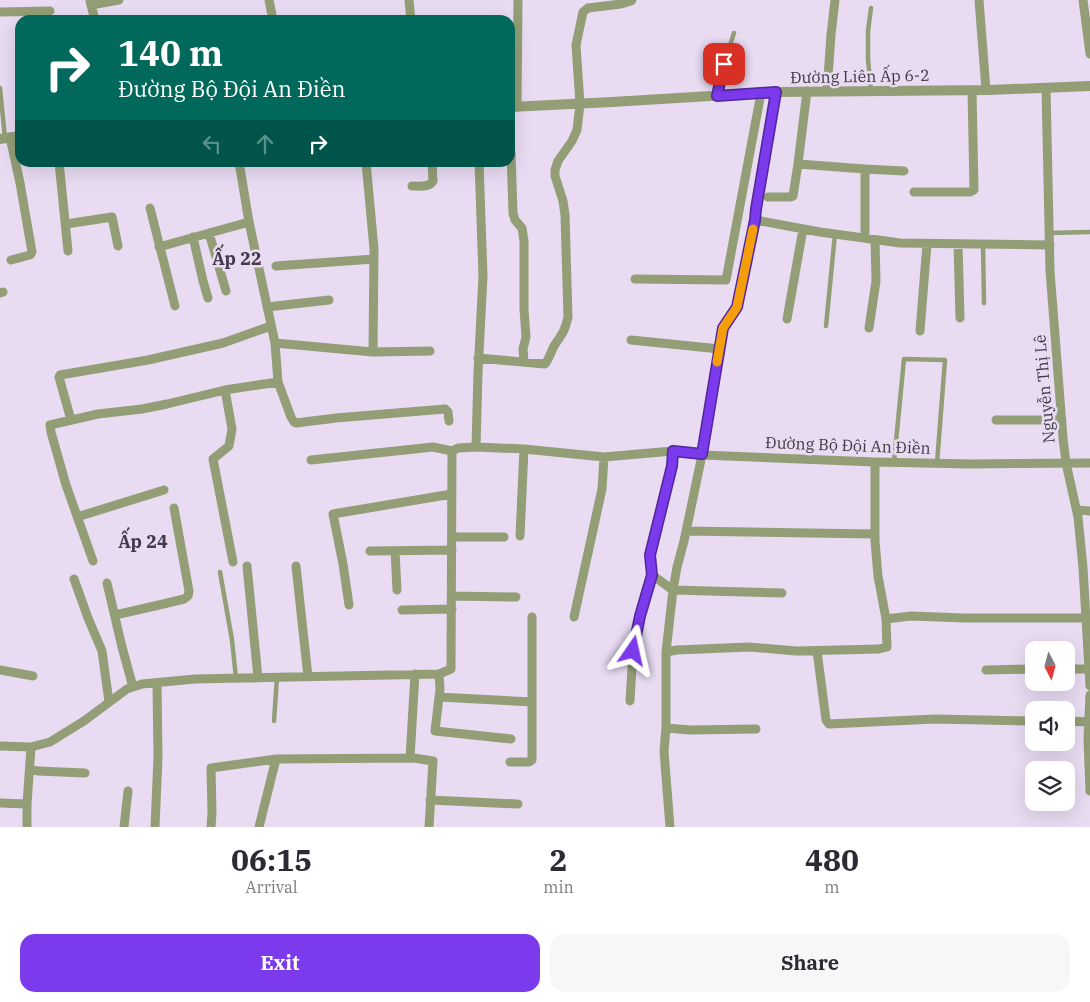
<!DOCTYPE html>
<html lang="en">
<head>
<meta charset="utf-8">
<style>
  :root { --surface:#fff; --page:#f7f7f7; --text:#2b2b33; --muted:#7c7c81; --accent:#7c3aed }
  body { margin:0; font-family:"IBM Plex Serif",serif; background:var(--page); color:var(--text); height:100vh; display:flex; flex-direction:column; font-size:19px; white-space:nowrap }
  * { box-sizing:border-box; margin:0 }
  p { font-size:16px; color:var(--muted) }
  .icon { flex:none; width:28px; height:28px; fill:none; stroke:currentColor; stroke-width:2; stroke-linecap:round; stroke-linejoin:round }
  .map { position:relative; height:827px; overflow:hidden }
  .drawer { display:flex; flex-direction:column; background:var(--surface); flex:1 }
  .drawer>* { flex:none }
  .banner { position:absolute; left:15px; top:15px; width:500px; height:152px; border-radius:15px; box-shadow:0 5px 20px #0002; background:#00695c; color:#fff; overflow:hidden }
  .needle { width:32px; rotate:174deg }
  .fabs { position:absolute; left:1025px; top:641px; display:grid; gap:10px }
  .fabs a { display:grid; place-items:center; width:50px; height:50px; border-radius:10px; background:var(--surface); box-shadow:0 5px 20px #0002; font-size:25px }
  .pin { position:absolute; display:grid; place-items:center; width:42px; height:42px; color:#fff; margin:-21px; border-radius:10px; box-shadow:0 2px 8px #0006 }
  .me { position:absolute; width:55px; margin:-28px; rotate:11deg; stroke-linejoin:round; filter:drop-shadow(0 0 4px #0008) }
  .turn { display:flex; align-items:center; gap:18px; height:105px; padding:0 20px; font-size:22px }
  .turn .icon { width:65px; height:65px; stroke-width:2.5 }
  .turn b { display:block; font-size:35px; line-height:42px }
  .lanes { display:flex; align-items:center; height:48px; padding:0 20px; background:#0003; justify-content:center; gap:25px; direction:ltr }
  .lanes .off { opacity:.35 }
  .eta { display:flex; justify-content:space-evenly; align-items:center; height:85px; text-align:center }
  .eta b { font-size:30px; font-weight:700; line-height:35px }
  .action { display:flex; gap:10px; margin-top:auto; padding:10px 20px }
  .action a { flex:1; height:58px; border-radius:15px; background:var(--accent); color:#fff; font-size:20px; font-weight:700; line-height:58px; text-align:center }
  .action a+a { background:var(--page); color:var(--text) }
  .map>svg:first-child { display:block }
</style>
</head>
<body>
<div class="map">
<svg width="1090" height="827" viewBox="0 0 1090 827">
  <rect width="100%" height="100%" fill="#e8dbf2"/>
  <g fill="none" stroke-linecap="round" stroke-linejoin="round">
    <path stroke="#939e76" stroke-width="4.5" d="M871,8L868,31V59L871,91
      M0,88L5,138
      M717,94L724,64L734,33
      M1049,233L1090,232
      M983,245L984,303
      M826,326L835,234
      M894,462L904,359L945,360L937,463
      M220,572L232,640L236,678
      M274,721L277,677"/>
    <path stroke="#939e76" stroke-width="9" d="M269,0L273,20
      M409,0L411,20
      M979,0L986,90
      M1083,0L1090,54
      M90,1L95,20
      M91,5L119,0
      M0,12L50,11
      M1046,88L1050,271L1063,438L1066,463L1078,517L1083,568L1090,686
      M827,91L831,35L835,0
      M517,107L518,0
      M10,137L20,183L32,252L30,255L11,260
      M510,151L511,153L513,213L515,220L522,228L524,241V309L526,337L523,349L524,362
      M59,162L68,251
      M239,162L249,222L275,343L373,352L430,351
      M366,162L374,249L373,352
      M798,164L865,169V238
      M865,169L904,171
      M412,186C419,186 429,188 433,181L432,162
      M914,192H970L974,190L972,90
      M768,197H791L793,196L798,164L807,91
      M150,208L175,306
      M755,220L820,232L900,243L1050,245
      M66,224L112,217L118,246
      M209,233L226,291
      M193,237L203,281L208,298
      M958,244L960,318
      M159,247L249,222
      M276,266L374,259
      M635,279L726,280L761,93
      M0,293L3,292
      M267,307L329,300
      M787,319L803,229
      M869,328L876,281L875,240
      M920,331L927,244
      M631,340L720,349
      M478,358L545,364C549,359 551,352 554,346C562,334 565,331 568,317L565,215L563,201L555,176V170L558,161L572,141L577,130L580,104L576,45L583,12L588,8L621,4L631,1L632,0
      M278,382L291,417L294,422L296,423L336,418L445,409L448,412L449,421
      M225,390L232,429L229,446L213,459L233,562
      M71,420L59,377L60,375L148,360L223,343L271,326
      M996,420H1062
      M476,447L478,373L483,276L479,162
      M673,451L672,466L650,555L652,575L673,590L782,593
      M311,460L433,447L452,451
      M875,462V541L878,576L886,619
      M1077,510L1090,511
      M77,517L164,490
      M686,531L875,534
      M520,536L524,449
      M452,537H504
      M370,551L452,550
      M395,551L397,590
      M93,561L66,485L51,432L50,425L98,414L142,409L167,404L225,390L278,382L275,343
      M247,566L258,678
      M296,566L308,677
      M74,579L88,618L102,651L109,702
      M107,583L122,647L133,687
      M452,596L516,597
      M349,605L343,564L333,514L452,494
      M402,610L452,609
      M115,615L159,605L184,599L188,596L189,591L174,508
      M574,617L602,489L604,457
      M817,651L826,720L829,724L935,719L1034,721
      M666,652L677,650L749,647L796,651L879,649L887,647L886,619L911,616L964,618H1086
      M1066,669H1089
      M0,670L33,676
      M986,670L1034,669
      M439,674L440,689L435,731L511,739
      M1090,695L1088,739L1090,791
      M439,697L532,702
      M630,701L633,651L640,617L652,575
      M1066,721L1089,722
      M666,728L690,730L756,729
      M0,746L31,747L50,742L84,721L127,689L142,684L195,679L439,674L451,669L452,451L458,448L476,447L524,449L604,457L673,451L702,455L875,462L970,464L1090,463
      M410,758L415,674
      M510,762H529L532,760V617
      M30,769L38,771L85,773
      M430,800L518,804
      M0,803L27,804
      M27,827V804L31,747
      M124,827L128,791
      M155,827L158,757L157,683
      M211,827L212,813L211,768L276,759L414,758L433,761L429,827
      M259,827L276,759
      M670,827L664,751L666,728V652L673,590L677,567L684,541L702,455L723,328L737,307L755,220L756,209L776,92"/>
    <path stroke="#939e76" stroke-width="10" d="M510,107L612,102L776,92L989,90L1090,86
      M0,139L20,136"/>
  </g>
  <g fill="none" stroke-linecap="round" stroke-linejoin="round">
    <g stroke="#51269a" stroke-width="12">
      <path id="route" d="M633,651L640,616L652,575L650,555L672,466L673,451L702,454L723,328L737,307L755,220L756,209L776,92L717,96L724,64"/>
    </g>
    <use href="#route" stroke="#7c3aed" stroke-width="9"/>
    <path stroke="#f59e0b" stroke-width="9" d="M717,362L723,328L737,307L753,229"/>
  </g>
  <g text-anchor="middle" stroke-width="5" stroke-linejoin="round" paint-order="stroke">
    <g font-size="16" fill="#3f3a43" stroke="#e8dbf2">
      <text transform="translate(860 76) rotate(-1)" y="6">Đường Liên Ấp 6-2</text>
      <text transform="translate(1044 389) rotate(-95)" y="6">Nguyễn Thị Lê</text>
      <text transform="translate(848 445) rotate(2)" y="6">Đường Bộ Đội An Điền</text>
    </g>
    <g font-size="18" font-weight="bold" fill="#43394b" stroke="#e8dbf2">
      <text x="237" y="265">Ấp 22</text>
      <text x="143" y="548">Ấp 24</text>
    </g>
  </g>
</svg>
<div class="fabs">
<a><svg class="needle" viewBox="-14 -14 28 28"><path d="M0-13l5 13h-10z" fill="#e53935"/><path d="M0 13l5-13h-10z" fill="#7c7c81"/></svg></a>
<a><svg class="icon" aria-label="sound" viewBox="0 0 24 24"><path d="M4 9h4l5-4v14l-5-4H4zM17 9q2 3 0 6"/></svg></a>
<a><svg class="icon" aria-label="layers" viewBox="0 0 24 24"><path d="M12 4l9 5-9 5-9-5zM3 14l9 5 9-5"/></svg></a>
</div>
<div class="pin" style="left:724px;top:64px;background:#d93025"><svg class="icon" aria-label="arrive" viewBox="0 0 24 24"><path d="M6 21V4h12l-3 4 3 4H6"/></svg></div>
<svg class="me" style="left:633px;top:651px" viewBox="-20 -20 40 40"><path d="M0-17L14 15 0 8-14 15z" fill="#7c3aed" stroke="#fff" stroke-width="4"/></svg>
<div class="banner">
<div class="turn"><svg class="icon" aria-label="right" viewBox="0 0 24 24"><path d="M7 20v-9h11M14 6l5 5-5 5"/></svg><div><b>140 m</b>Đường Bộ Đội An Điền</div></div>
<div class="lanes"><svg class="icon off" aria-label="left" viewBox="0 0 24 24"><path d="M17 20v-9H6M10 6l-5 5 5 5"/></svg><svg class="icon off" aria-label="ahead" viewBox="0 0 24 24"><path d="M12 20V5M6 11l6-6 6 6"/></svg><svg class="icon" aria-label="right" viewBox="0 0 24 24"><path d="M7 20v-9h11M14 6l5 5-5 5"/></svg></div>
</div>
</div>
<section class="drawer">
<div class="eta">
<div><b>06:15</b><p>Arrival</p></div>
<div><b>2</b><p>min</p></div>
<div><b>480</b><p>m</p></div>
</div>
<div class="action"><a>Exit</a><a>Share</a></div>
</section>
</body>
</html>
